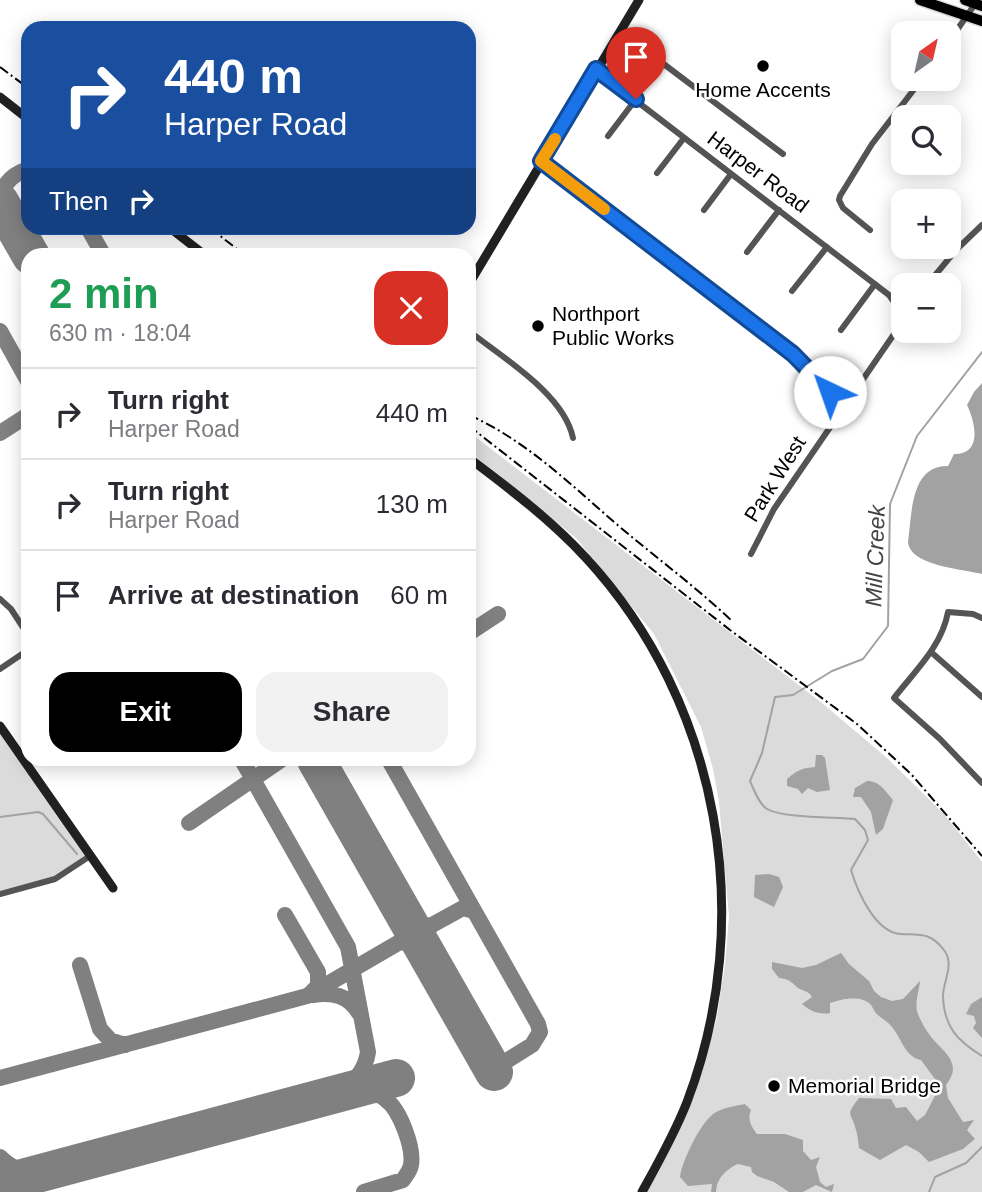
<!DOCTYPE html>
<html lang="en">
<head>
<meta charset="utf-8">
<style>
  :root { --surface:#fff; --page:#f2f2f3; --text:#2b2b33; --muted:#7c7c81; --line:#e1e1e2; --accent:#000 }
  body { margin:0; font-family:Arial,sans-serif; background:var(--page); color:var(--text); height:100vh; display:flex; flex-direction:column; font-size:26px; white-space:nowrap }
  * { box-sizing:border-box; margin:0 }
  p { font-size:23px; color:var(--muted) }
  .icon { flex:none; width:38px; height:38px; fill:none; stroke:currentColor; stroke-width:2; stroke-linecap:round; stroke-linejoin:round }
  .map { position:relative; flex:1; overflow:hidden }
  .sheet { position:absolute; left:21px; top:248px; width:455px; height:518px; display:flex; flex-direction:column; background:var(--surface); border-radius:21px; box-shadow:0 4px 18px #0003 }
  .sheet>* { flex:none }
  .banner { position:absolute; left:21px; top:21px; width:455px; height:214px; border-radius:21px; box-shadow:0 4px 18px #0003; background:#1a4fa0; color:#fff; overflow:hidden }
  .needle { width:46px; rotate:34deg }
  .buttons { position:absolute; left:891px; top:21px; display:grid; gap:14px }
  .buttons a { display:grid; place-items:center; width:70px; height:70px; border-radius:14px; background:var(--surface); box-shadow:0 4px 18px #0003; font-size:35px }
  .pin { position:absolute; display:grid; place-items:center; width:60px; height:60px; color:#fff; margin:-72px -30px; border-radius:50% 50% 50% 0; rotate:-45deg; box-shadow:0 0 7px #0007 }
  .pin .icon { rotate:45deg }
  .me { position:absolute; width:77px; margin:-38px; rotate:318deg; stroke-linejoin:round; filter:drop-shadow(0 0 5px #0008) }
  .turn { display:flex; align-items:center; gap:24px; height:147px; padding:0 28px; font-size:32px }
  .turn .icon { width:91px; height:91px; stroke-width:2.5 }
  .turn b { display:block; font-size:49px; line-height:60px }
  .then { display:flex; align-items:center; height:66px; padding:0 28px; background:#0003; gap:14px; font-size:26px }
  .round { display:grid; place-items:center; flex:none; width:74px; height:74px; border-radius:21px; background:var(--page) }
  .summary { display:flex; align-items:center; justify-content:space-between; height:119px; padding:0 28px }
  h1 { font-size:42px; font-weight:600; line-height:52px; color:#1e9e55 }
  .primary-button { display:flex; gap:14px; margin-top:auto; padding:14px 28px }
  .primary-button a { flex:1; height:80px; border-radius:21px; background:var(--accent); color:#fff; font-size:28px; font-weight:600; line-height:80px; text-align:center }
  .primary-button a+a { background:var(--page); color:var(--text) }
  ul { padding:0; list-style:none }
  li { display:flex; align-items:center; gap:21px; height:91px; padding:0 28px; border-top:2px solid var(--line) }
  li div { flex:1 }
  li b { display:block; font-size:26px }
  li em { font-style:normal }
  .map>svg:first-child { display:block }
</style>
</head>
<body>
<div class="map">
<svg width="982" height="1192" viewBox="0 0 982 1192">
  <rect width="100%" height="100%" fill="#fff"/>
  <path fill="#dbdbdb" d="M469,432L822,703L887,758L944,814L982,862V1192H645L693,1094L716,1022L725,965L729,917L719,802L713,769L701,727L654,634L576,538L469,451Z
    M0,726L90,856L65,874L0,894Z"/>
  <path fill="#a2a2a2" d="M982,383V574C963,569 910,566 908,542C912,515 910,465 948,466L954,454C982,454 976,424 967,405L974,392Z
    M816,755H822L825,758L830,790L817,792L808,788L802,794L798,789L787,786V779C797,770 803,768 815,767Z
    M867,781C880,781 885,791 893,800L883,829L876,835L871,812L861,797H853L855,788Z
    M769,874L779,877L783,887L774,907L754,897L755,875Z
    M841,953L849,964L869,981L874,991L881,997L892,1001L903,999L920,981C919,991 914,1005 918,1014C921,1022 927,1032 932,1038C945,1053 963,1064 946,1085L948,1098L963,1122L974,1120L967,1130L975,1139L963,1149L929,1162L919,1152L906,1145L880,1160L859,1148C858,1142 858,1136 856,1130C852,1112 844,1117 859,1098L891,1099L896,1108L906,1107L917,1121L925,1115L940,1086L921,1060C905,1057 902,1039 892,1027C888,1021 880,1018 875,1012C873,1009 872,1005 869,1003C860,995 840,999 830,1003V1013C819,1015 810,1011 802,1004L812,997C808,990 804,992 798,988C791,982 790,979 779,978L772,969V962L802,968L816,965Z
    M982,997V1038L973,1028L976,1023L974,1016L966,1014L971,1004Z
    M745,1104L751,1110C747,1119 751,1126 757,1134H785L803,1140V1151L811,1160L820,1157L816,1167L820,1182L826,1187L834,1184L832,1192L816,1185L803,1192H789L774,1182L757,1176L752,1172L751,1167L738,1164C726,1169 716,1179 716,1192H711L712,1184L688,1186L680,1177C682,1161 700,1124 713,1114C721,1108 735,1106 745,1104Z"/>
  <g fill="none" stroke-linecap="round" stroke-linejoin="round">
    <path stroke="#a2a2a2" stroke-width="2" d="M982,352L917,436L890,504L888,626L863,659L832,671L793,695L775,697L762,753L750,781C754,790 759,804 767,809C782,818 835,817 855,819L865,830L868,840L851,870C857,890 875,933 901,934C920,935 930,932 944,950C955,965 943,981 943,996C944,1028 958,1041 982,1056
      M0,817L38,812L43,814L77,854
      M929,1192L935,1177L966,1163L982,1147"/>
    <path stroke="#808080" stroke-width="16" d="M0,203C4,186 6,177 28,169
      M88,228L104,256
      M0,331L28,381
      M0,433L28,415
      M469,633L498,614
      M242,760L348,947L368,1052C365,1072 353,1083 337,1094
      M389,760L538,1024L540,1032L532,1045L492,1070
      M189,823L281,760
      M285,915L318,972V986L309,995
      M406,917L418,926L432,925
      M423,948V934L432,925L463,908L474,911
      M80,965L100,1029L110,1040L125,1045
      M313,995C333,992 348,995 359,1013
      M0,1078L307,996L398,943L411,941L423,948
      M360,1088C368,1091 378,1093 385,1099C400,1109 414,1148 411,1165C410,1171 406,1175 403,1180L364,1192
      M0,1157C12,1169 23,1172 40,1174
      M0,1173L5,1192
      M12,1192L27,1177"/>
    <path stroke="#808080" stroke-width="38" d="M0,202L31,256
      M316,760L494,1072
      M0,1184L396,1078"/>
    <g stroke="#dbdbdb" stroke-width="13">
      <path id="highway" d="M920,0L982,21
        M965,0L982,6"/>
    </g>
    <path stroke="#545454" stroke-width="6" d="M620,31L783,154
      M948,43L975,4
      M596,70L889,295L896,305
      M608,136L636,99
      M541,161L792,354L830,392
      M657,173L684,138
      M704,210L731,174
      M870,230L843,208L839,200L840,196L872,144L922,79
      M747,252L779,210
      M927,285L956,250L982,225
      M792,291L827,247
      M841,330L875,284
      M469,331C503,358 564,394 573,438
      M751,554L774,509L903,321
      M0,599L11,609L28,635
      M982,618L973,614L948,612C942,646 915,671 894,698L940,739L982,783
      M931,652L982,697
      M0,669L28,650
      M0,894L55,879L90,856"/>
    <path stroke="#212121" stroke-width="9" d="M0,97L28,119
      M170,228L206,256
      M469,284L639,0
      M469,458C510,489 551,520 586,558C720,703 757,918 687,1102C675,1133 658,1163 642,1192
      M0,726L113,888"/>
    <use href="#highway" stroke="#000" stroke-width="10"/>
    <path stroke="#000" stroke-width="2" stroke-dasharray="10 3.5 2 3.5" stroke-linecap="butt" d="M0,67L28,88
      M210,228L246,256
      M469,415C521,438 564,478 606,515C648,552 692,583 733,622
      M469,426L730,630L857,724L911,774L982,856"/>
  </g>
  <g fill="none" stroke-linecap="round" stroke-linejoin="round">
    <g stroke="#114b97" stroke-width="18">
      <path id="route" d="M636,99L596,69L541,161L793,354L830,392"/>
    </g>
    <use href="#route" stroke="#1a73e8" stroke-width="12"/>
    <path stroke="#f59e0b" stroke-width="12" d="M555,139L541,161L604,209"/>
  </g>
  <g fill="#000" stroke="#fff" stroke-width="2.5">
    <circle cx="763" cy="66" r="7"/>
    <circle cx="538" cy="326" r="7"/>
    <circle cx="774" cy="1086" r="7"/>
  </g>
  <g text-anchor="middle" stroke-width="5" stroke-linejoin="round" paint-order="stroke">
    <g font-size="21" fill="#000" stroke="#fff" text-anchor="start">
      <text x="763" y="97" text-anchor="middle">Home Accents</text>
      <text x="552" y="321">Northport<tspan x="552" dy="24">Public Works</tspan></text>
      <text x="788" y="1093">Memorial Bridge</text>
    </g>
    <g font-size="21" fill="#000" stroke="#fff">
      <text transform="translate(758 172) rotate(37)" y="7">Harper Road</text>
      <text transform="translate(775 479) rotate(-58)" y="7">Park West</text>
    </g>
    <g font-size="23" font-style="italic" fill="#434343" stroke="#fff">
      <text transform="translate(875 556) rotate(-88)" y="8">Mill Creek</text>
    </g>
  </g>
</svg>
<div class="buttons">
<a><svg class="needle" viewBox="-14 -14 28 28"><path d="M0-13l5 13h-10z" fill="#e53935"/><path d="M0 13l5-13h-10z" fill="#7c7c81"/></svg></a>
<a><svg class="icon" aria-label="search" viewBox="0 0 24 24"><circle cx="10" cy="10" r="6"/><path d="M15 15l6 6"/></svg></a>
<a>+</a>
<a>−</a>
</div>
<div class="pin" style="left:636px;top:99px;background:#d93025"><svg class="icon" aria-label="arrive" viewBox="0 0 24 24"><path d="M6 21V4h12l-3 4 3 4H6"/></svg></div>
<svg class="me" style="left:830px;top:392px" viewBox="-20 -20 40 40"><circle r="19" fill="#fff"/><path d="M0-13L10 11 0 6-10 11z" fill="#1a73e8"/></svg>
<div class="banner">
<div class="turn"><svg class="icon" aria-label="right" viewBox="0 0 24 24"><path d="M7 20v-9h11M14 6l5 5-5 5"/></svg><div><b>440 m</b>Harper Road</div></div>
<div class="then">Then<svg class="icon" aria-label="right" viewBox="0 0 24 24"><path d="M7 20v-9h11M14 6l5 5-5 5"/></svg></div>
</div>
<section class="sheet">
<div class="summary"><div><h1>2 min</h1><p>630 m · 18:04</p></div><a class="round" style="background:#d93025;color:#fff"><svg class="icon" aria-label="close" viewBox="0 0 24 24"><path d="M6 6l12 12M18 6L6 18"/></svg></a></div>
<ul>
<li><svg class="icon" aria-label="right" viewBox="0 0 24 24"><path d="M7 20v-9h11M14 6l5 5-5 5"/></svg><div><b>Turn right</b><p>Harper Road</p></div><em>440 m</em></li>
<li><svg class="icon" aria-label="right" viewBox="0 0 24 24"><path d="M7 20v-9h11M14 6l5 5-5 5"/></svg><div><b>Turn right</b><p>Harper Road</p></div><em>130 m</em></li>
<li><svg class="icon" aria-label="arrive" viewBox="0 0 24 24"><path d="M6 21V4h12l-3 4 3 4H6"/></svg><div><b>Arrive at destination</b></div><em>60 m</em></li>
</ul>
<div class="primary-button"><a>Exit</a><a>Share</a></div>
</section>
</div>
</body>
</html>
